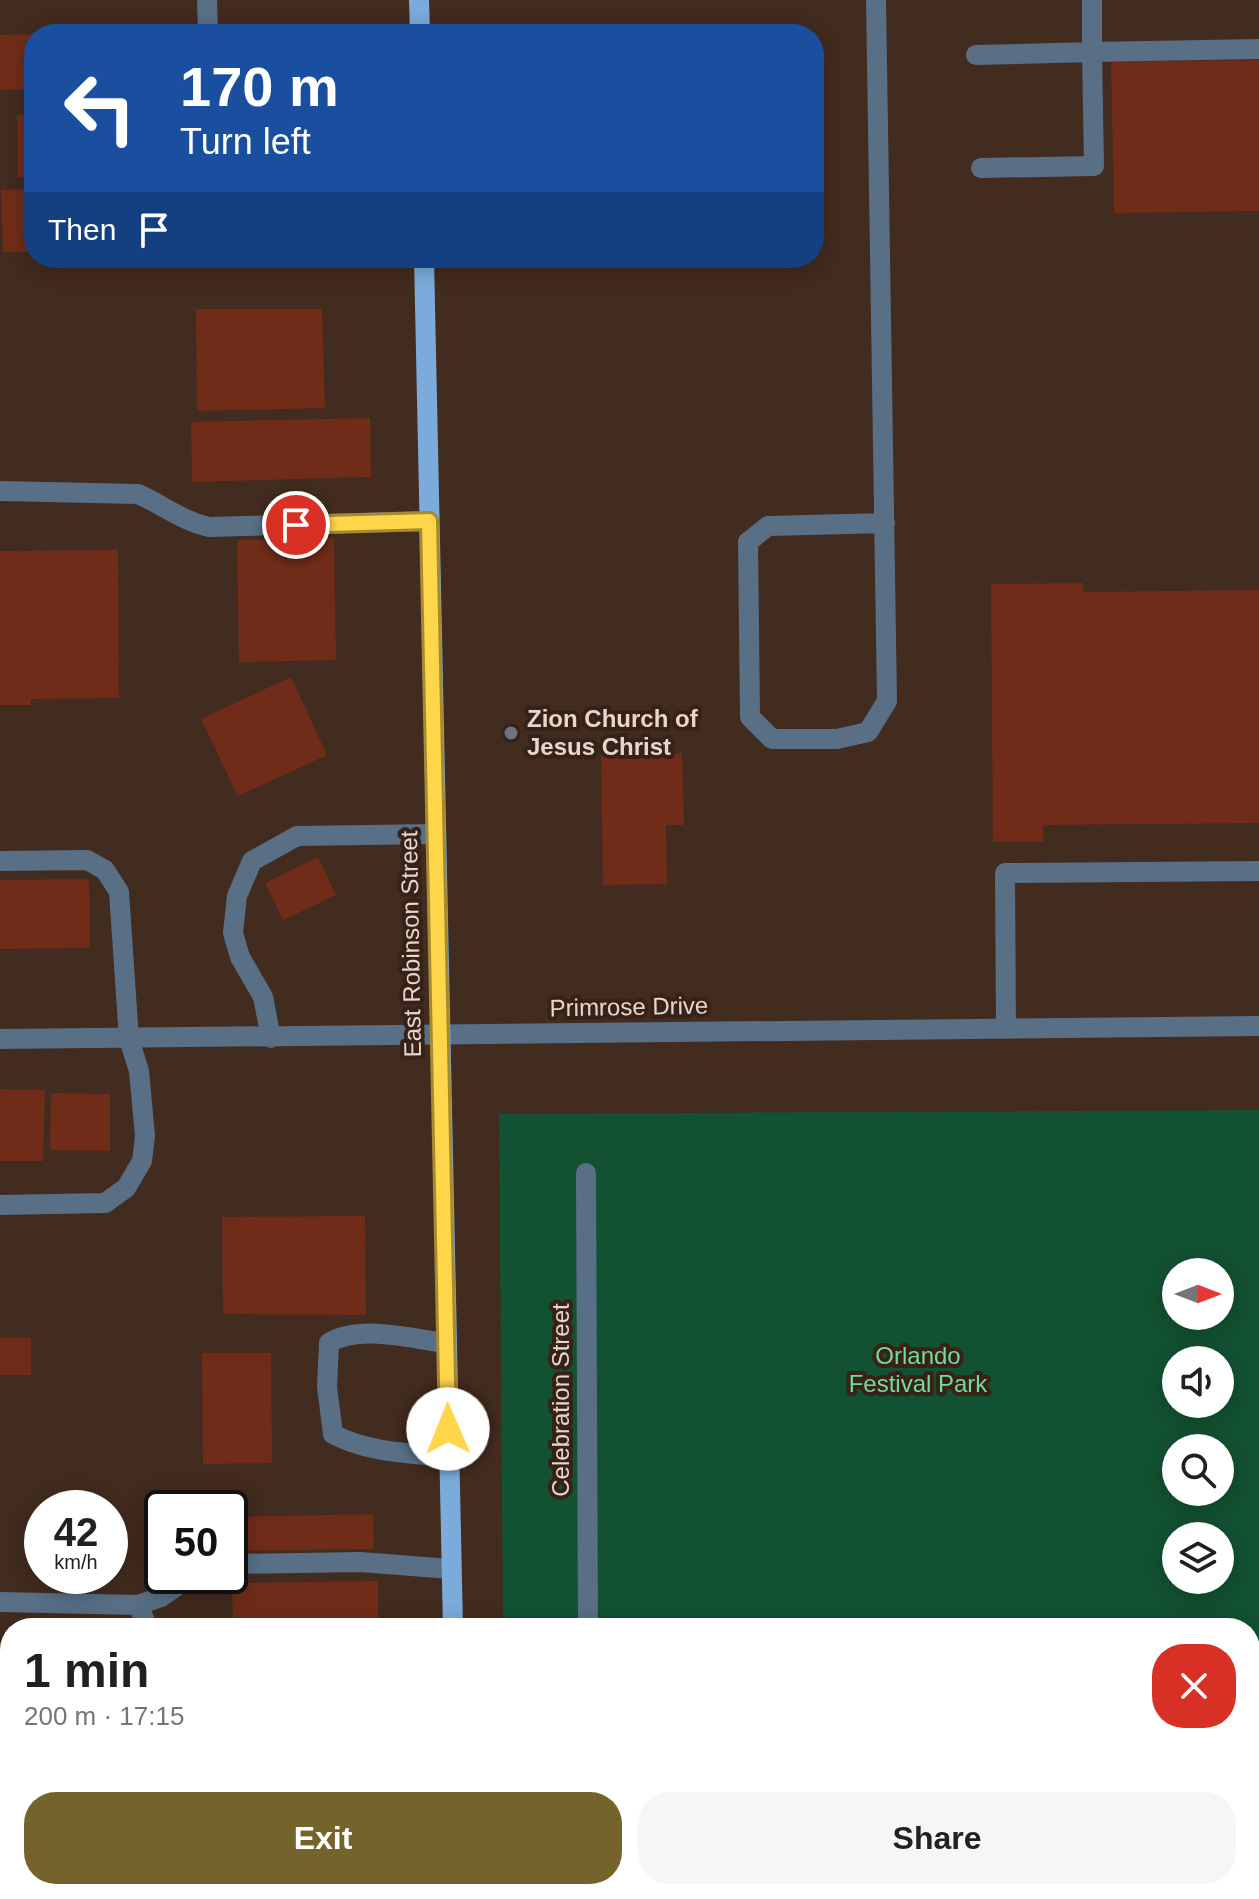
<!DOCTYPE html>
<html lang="en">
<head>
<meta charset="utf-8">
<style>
  :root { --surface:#fff; --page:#f6f6f6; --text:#202124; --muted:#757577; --accent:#74632b }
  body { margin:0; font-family:Arial,sans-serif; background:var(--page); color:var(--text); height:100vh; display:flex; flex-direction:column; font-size:30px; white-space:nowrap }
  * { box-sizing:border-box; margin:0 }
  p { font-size:26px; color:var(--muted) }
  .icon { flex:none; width:44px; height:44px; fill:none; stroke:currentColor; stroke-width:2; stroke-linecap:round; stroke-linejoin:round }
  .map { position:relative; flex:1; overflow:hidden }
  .drawer { position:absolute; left:0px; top:1618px; width:1260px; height:282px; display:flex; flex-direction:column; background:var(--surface); border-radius:32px 32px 0 0; box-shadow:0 4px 20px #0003 }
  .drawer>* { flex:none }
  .banner { position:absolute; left:24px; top:24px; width:800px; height:244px; border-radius:32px; box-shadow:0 4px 20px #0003; background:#1a4fa0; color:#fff; overflow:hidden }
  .needle { width:52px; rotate:90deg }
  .controls { position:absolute; left:1162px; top:1258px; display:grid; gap:16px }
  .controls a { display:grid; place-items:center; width:72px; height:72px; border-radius:50%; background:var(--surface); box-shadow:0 4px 20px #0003; font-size:40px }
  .speed { position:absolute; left:24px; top:1490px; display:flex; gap:16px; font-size:40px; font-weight:700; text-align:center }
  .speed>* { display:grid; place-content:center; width:104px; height:104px; border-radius:50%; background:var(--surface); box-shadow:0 4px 20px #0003; line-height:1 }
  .speed small { font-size:20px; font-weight:400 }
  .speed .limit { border:4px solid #111; border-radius:12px; background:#fff; color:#111 }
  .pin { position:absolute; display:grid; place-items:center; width:68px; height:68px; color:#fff; margin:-34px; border:4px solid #fff; border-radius:50%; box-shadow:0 2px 8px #0007 }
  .me { position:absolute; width:88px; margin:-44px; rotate:359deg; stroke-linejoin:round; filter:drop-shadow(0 0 6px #0008) }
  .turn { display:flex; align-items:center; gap:28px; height:168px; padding:0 24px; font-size:36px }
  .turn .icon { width:104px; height:104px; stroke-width:2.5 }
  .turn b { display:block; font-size:56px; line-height:68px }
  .then { display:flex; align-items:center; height:76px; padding:0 24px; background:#0003; gap:16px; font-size:30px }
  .round { display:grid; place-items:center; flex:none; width:84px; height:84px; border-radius:32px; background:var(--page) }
  .head { display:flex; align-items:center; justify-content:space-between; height:136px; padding:0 24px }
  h1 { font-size:48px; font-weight:600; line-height:60px }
  .button { display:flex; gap:16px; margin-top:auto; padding:16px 24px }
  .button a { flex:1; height:92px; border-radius:32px; background:var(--accent); color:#fff; font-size:32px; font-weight:600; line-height:92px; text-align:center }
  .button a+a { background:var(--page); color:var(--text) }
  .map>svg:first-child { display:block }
</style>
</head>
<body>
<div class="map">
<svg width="1259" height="1899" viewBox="0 0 1259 1899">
  <rect width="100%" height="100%" fill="#422b1f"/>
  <path fill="#125132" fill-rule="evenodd" d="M1259,1110V1899H506V1890H1250V1628H503L499,1114ZM1176,1272H1220V1316H1176ZM1176,1360H1220V1404H1176ZM1176,1448H1220V1492H1176ZM1176,1536H1220V1580H1176Z"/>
  <path fill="#702c19" d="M34,34V89L0,90V35Z
    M1259,60V211L1114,213L1111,62Z
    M34,114V177H18L17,115Z
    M34,189V252H3L1,190Z
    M196,309H322L325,408L197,411Z
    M370,418L371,477L192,482L191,422Z
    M334,538L336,660L239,662L237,540Z
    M118,550L119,698L31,699V705H0V551Z
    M1083,583V592L1259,590V823L1043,825V842H993L991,584Z
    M291,677L327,755L238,796L201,719Z
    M682,753L684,825H666L667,884L603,885L601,755Z
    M318,857L336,895L283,920L265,883Z
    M89,879L90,948L0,949V880Z
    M0,1089L45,1090L43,1161H0Z
    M51,1093L110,1094V1151L50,1150Z
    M365,1216L366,1315L223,1314L222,1217Z
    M0,1338H31V1375H0Z
    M202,1353H271L272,1463L203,1464Z
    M373,1514L374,1549L230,1551V1517Z
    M378,1581V1628H233L232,1583Z
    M0,1815L10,1816V1864H0Z
    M0,1886H10V1890H62V1899H0Z"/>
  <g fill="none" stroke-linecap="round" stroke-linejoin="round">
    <path stroke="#586f86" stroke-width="20" d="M207,0L208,34
      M876,0L887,701L868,732L837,739H772L750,717L748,542L768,526L885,523
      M976,55L1092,52V0
      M981,168L1094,166L1092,52L1259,49
      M0,491L138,494C163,505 182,521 209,527L429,521
      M0,861L87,860L105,870L119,892L129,1039L139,1071L145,1136L142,1161L126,1188L105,1203L0,1205
      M1006,1029L1005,873L1259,871
      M271,1038L263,997L240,957L233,933L237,896L252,861L297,836L435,834
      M0,1039L1259,1026
      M586,1173L588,1628
      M446,1343C411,1339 360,1324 329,1343L327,1387L333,1434C368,1453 410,1453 449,1457
      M230,1564L360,1562L451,1569
      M0,1602L138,1605L161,1597L192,1576
      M138,1605L148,1628
      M0,1673L10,1674
      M1250,1849L1259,1848"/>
    <path stroke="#7babda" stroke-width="20" d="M419,0L420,34
      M424,258L453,1628
      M429,1890L430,1899
      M491,1890V1899"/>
  </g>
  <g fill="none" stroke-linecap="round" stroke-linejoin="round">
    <g stroke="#a68a30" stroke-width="20">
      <path id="route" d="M296,525L429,521L448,1429"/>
    </g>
    <use href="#route" stroke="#ffd54a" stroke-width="14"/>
  </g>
  <circle fill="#6b7280" stroke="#382116" stroke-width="3" cx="511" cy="733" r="8"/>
  <g text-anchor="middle" stroke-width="8" stroke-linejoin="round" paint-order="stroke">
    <g font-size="24" font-weight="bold" fill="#e5d6ce" stroke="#382116" text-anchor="start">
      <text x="527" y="727">Zion Church of<tspan x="527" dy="28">Jesus Christ</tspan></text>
    </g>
    <g font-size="24" fill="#e5d6ce" stroke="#382116">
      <text transform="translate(411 944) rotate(-91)" y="8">East Robinson Street</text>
      <text transform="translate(629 1007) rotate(-1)" y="8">Primrose Drive</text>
      <text transform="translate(561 1400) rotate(-90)" y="8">Celebration Street</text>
    </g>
    <g font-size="24" fill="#71db9f" stroke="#382116">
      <text x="918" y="1364">Orlando<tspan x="918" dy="28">Festival Park</tspan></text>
    </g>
  </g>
</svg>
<div class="controls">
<a><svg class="needle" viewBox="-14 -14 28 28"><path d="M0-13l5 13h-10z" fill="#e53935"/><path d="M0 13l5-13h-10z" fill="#757577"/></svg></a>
<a><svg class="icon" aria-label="sound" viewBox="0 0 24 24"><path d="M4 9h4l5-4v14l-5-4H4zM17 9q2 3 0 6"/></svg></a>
<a><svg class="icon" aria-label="search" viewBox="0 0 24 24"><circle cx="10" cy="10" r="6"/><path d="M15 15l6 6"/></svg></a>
<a><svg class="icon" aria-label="layers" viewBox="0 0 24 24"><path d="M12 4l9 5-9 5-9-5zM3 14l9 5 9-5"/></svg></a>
</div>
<div class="speed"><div>42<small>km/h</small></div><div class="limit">50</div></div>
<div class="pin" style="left:296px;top:525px;background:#d93025"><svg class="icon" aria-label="arrive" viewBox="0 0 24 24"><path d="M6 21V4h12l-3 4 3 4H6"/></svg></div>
<svg class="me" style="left:448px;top:1429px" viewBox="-20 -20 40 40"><circle r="19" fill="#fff"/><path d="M0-13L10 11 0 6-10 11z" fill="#ffd54a"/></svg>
<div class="banner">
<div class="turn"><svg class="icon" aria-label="left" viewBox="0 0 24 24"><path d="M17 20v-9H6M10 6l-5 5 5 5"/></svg><div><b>170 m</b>Turn left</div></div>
<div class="then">Then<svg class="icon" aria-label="arrive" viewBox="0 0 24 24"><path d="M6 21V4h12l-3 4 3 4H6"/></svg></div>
</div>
<section class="drawer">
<div class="head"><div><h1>1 min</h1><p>200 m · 17:15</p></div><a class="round" style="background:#d93025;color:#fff"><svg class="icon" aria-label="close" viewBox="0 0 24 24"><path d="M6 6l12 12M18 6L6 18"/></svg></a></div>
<div class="button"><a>Exit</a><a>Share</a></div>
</section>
</div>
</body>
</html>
